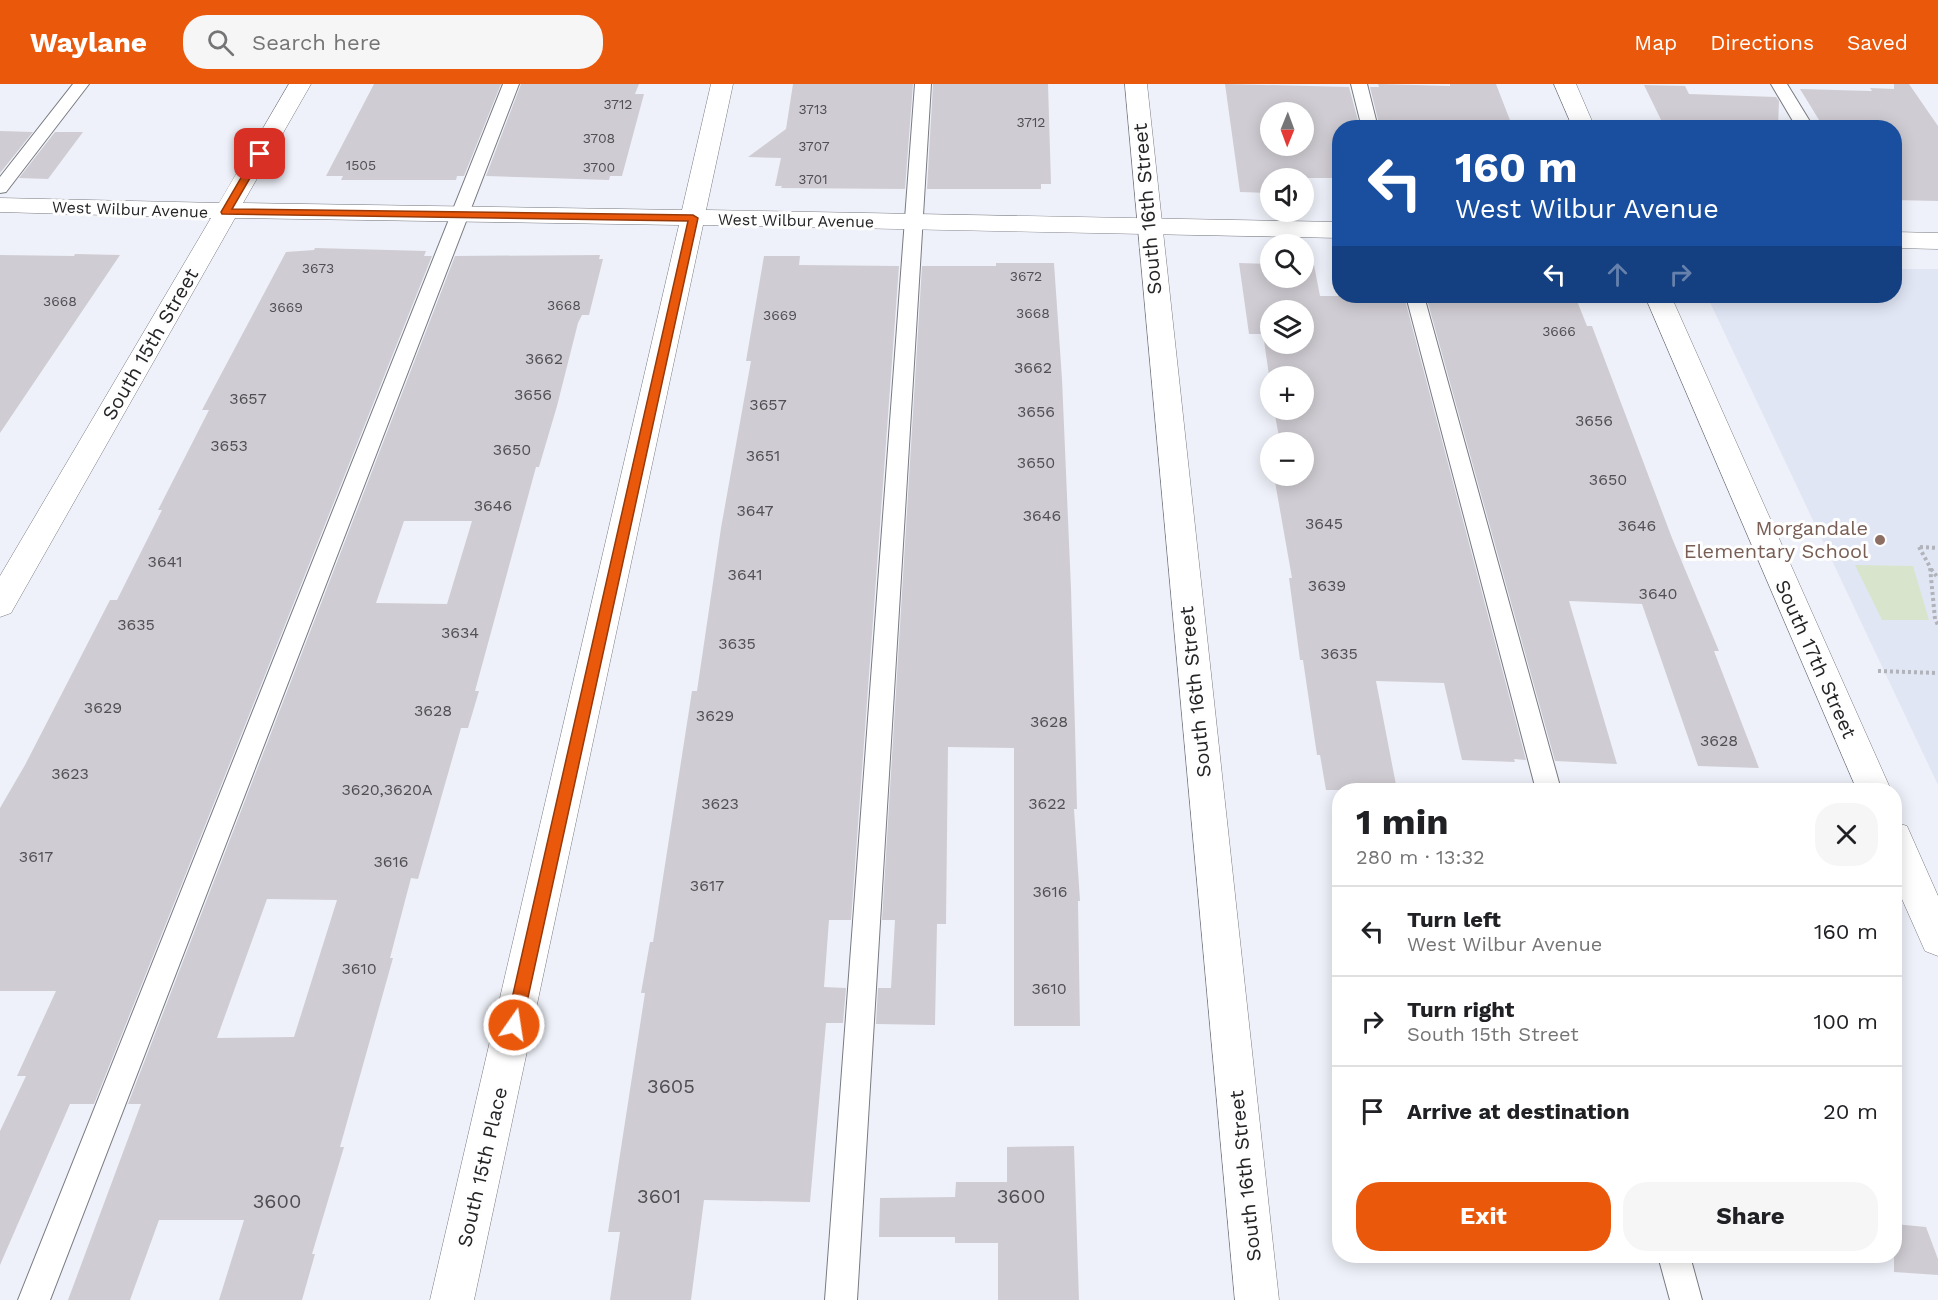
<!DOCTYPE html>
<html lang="en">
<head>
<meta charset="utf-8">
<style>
  :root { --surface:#fff; --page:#f6f6f6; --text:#202124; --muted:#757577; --line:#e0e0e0; --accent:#ea580c }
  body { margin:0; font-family:"Work Sans",sans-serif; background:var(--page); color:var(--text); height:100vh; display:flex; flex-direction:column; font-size:22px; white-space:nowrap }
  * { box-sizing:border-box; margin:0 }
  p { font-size:20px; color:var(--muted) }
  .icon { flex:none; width:33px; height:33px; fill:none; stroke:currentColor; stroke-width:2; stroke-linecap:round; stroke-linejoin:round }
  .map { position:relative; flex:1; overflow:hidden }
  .sheet { position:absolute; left:1332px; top:699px; width:570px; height:480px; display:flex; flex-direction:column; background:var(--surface); border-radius:24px; box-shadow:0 3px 15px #0003 }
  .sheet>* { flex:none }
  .guide { position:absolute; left:1332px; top:36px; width:570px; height:183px; border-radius:24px; box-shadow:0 3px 15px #0003; background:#1a4fa0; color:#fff; overflow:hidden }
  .needle { width:39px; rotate:181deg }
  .fabs { position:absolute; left:1260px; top:18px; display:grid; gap:12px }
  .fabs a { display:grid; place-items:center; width:54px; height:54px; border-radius:50%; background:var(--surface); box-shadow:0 3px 15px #0003; font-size:30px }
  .pin { position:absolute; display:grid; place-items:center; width:51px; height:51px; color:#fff; margin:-26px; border-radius:12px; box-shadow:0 3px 9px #0006 }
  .me { position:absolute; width:66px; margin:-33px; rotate:13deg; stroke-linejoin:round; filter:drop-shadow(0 0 4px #0008) }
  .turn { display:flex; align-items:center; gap:21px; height:126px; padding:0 24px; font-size:27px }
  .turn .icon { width:78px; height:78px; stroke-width:2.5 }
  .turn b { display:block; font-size:42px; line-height:51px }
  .lanes { display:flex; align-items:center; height:57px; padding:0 24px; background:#0003; justify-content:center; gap:30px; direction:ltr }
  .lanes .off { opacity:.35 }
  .round { display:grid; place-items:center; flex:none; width:63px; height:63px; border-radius:24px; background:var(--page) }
  .overview { display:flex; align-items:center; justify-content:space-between; height:102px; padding:0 24px }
  h1 { font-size:36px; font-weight:700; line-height:45px }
  .cta { display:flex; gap:12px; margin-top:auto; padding:12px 24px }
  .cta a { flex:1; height:69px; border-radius:24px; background:var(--accent); color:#fff; font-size:24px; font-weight:700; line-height:69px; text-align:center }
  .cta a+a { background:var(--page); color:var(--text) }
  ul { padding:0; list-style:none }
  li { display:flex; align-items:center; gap:18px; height:90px; padding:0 24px; border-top:2px solid var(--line) }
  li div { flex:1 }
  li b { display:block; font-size:22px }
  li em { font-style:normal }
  header { display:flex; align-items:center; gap:36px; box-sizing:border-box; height:84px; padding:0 30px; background:var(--accent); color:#fff }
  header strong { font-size:28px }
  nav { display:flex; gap:33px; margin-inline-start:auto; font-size:21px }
  .search { width:420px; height:54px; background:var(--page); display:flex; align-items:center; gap:15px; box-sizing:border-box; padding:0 21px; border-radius:24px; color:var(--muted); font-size:22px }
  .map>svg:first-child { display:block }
</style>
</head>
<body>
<header>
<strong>Waylane</strong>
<div class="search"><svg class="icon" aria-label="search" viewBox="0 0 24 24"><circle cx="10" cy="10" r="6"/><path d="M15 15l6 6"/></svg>Search here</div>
<nav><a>Map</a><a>Directions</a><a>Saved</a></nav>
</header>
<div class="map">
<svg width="1938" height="1216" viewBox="0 0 1938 1216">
  <rect width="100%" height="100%" fill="#eef1f9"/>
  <path fill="#e1e6f5" d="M1895,185H1938V701L1707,212H1894Z"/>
  <path fill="#d9e4cc" d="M1855,481L1913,482L1929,536H1882Z"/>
  <path fill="#d0ccd3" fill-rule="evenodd" d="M374,0H501L464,92H457L456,96H341L343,92H326Z
    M521,0H639L635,10H644L622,92H610L609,96L486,92Z
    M793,0H913L905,105L781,104L782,102H775L781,74L748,73L786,45Z
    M933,0H1048L1051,100H1041V105H927Z
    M1225,0L1349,3L1360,44H1340V94H1270V109L1240,108ZM1270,28H1304V62H1270Z
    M1378,0L1450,2V0H1496L1513,44H1380L1370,3H1379Z
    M1894,0H1909L1938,42V117L1894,116V44H1824L1800,5L1872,7L1870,4L1894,5Z
    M1644,1L1685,2L1689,10L1776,13L1779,17L1778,44H1665Z
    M0,47L33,48L0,89Z
    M55,48H83L48,95L19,94Z
    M315,164L426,167L424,172H432L94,1020H70L0,1181V1047L26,992H17L56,907H0V724L25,681L110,516H117L162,426H158L209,326H202L286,168L314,166Z
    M75,170L120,171L0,349V171L74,172Z
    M600,171L599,175H603L589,231H582L578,239L557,322L539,383H536L475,607H479L468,644H461L418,795L411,794L390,874H393L340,1063H344L312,1170H315L302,1216H219L244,1136H159L130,1216H68L141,1020H128L455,172ZM404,437H472L447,520L376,519ZM267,815L337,816L294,953L217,954Z
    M764,172H800L799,181L899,182L851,836H829L824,903L846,904L843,939H826L810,1118L704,1116L691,1216H610L620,1148H608L645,909H641L650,858H653L692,607H697L721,444L751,277H746Z
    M996,179H1054L1062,295L1071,505L1075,645L1077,725H1074L1080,817H1078L1080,942H1014V664L948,663L946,840H937L935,941L876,940L878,904H891L895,836H882L922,182H996Z
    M1239,179L1270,180V194H1304V181H1314L1320,212H1404L1526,676L1514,675L1515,678L1462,676L1444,599L1376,597L1397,706H1326L1320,671H1317L1303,576H1300L1289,494H1292L1274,392H1304V358H1280L1274,326H1304V292H1270V298L1263,250H1249ZM1270,226H1304V260H1270Z
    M1426,212H1575L1587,242H1592L1672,454L1719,567H1714L1759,684L1698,682L1642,520L1569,517L1617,680L1555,677Z
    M1074,1062L1079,1216H998V1159H955V1153H879L880,1114L955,1113L956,1098H1007V1063Z
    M1894,1140L1926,1143L1938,1175V1191L1894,1188Z"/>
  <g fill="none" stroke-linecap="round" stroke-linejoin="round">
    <g stroke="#797b82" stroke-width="2">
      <path id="lane" d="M73,0H89L6,108L0,109V93Z
        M503,0H519L50,1216H18Z
        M915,0H931L857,1216H825Z
        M1351,0H1367L1378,44H1362Z
        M1771,0H1787L1814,44H1797Z
        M1406,212H1424L1561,706H1536Z
        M1658,1172H1690L1702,1216H1670Z"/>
    </g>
    <g stroke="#797b82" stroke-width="1">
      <path id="street" d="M289,0H311L243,119L682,126L711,0H733L706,126L1340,138V154L703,141L474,1216H430L679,141L235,134L11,529L0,533V492L211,134L0,128V114L219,119Z
        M1554,0H1576L1595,44H1573Z
        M1894,148L1938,149V165L1894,164Z
        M1645,212H1671L1891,706H1857Z
        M1894,738L1907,742L1938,812V872L1925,867L1894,797Z"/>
    </g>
    <g stroke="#797b82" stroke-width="1">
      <path id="secondary" d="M1125,0H1147L1279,1216H1235Z"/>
    </g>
    <path stroke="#b1b3ba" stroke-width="4" stroke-dasharray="3 3" stroke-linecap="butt" d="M1919,463L1930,483L1935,535L1938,541
      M1920,463L1938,464
      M1931,485L1938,494
      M1878,587L1938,589"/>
    <use href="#lane" fill="#fff" fill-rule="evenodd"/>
    <use href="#street" fill="#fff" fill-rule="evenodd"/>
    <use href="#secondary" fill="#fff" fill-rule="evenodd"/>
  </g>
  <path fill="#ea580c" stroke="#983908" stroke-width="1.5" d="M256,68L264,70L232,125L693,131L698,134L522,941L519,946L514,949L508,946L506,941L688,137L222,130L221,128Z"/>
  <circle fill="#8d6e63" stroke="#fefefe" stroke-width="2" cx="1880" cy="456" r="6"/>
  <g text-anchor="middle" stroke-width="6" stroke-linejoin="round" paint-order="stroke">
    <g font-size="14" fill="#504f53">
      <text x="618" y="25">3712</text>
      <text x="813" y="30">3713</text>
      <text x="1031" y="43">3712</text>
      <text x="599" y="59">3708</text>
      <text x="814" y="67">3707</text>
      <text x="361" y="86">1505</text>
      <text x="599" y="88">3700</text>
      <text x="813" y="100">3701</text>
      <text x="318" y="189">3673</text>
      <text x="1026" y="197">3672</text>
      <text x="60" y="222">3668</text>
      <text x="564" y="226">3668</text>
      <text x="286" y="228">3669</text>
      <text x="1033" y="234">3668</text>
      <text x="780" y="236">3669</text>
      <text x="1559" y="252">3666</text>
    </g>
    <g font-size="16" fill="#252528" stroke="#fefefe">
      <text transform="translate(130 125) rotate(2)" y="6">West Wilbur Avenue</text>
      <text transform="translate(796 136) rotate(1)" y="6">West Wilbur Avenue</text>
    </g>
    <g font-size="16" fill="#504f53">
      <text x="544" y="280">3662</text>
      <text x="1033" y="289">3662</text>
      <text x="533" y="316">3656</text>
      <text x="248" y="320">3657</text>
      <text x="768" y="326">3657</text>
      <text x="1036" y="333">3656</text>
      <text x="1594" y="342">3656</text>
      <text x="229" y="367">3653</text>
      <text x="512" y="371">3650</text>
      <text x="763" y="377">3651</text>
      <text x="1036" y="384">3650</text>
      <text x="1608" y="401">3650</text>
      <text x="493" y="427">3646</text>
      <text x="755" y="432">3647</text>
      <text x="1042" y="437">3646</text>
      <text x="1324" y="445">3645</text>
      <text x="1637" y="447">3646</text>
      <text x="165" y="483">3641</text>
      <text x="745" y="496">3641</text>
      <text x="1327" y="507">3639</text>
      <text x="1658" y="515">3640</text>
      <text x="136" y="546">3635</text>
      <text x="460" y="554">3634</text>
      <text x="737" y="565">3635</text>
      <text x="1339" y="575">3635</text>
      <text x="103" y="629">3629</text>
      <text x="433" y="632">3628</text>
      <text x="715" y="637">3629</text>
      <text x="1049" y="643">3628</text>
      <text x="1719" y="662">3628</text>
      <text x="70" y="695">3623</text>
      <text x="387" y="711">3620,3620A</text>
      <text x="720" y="725">3623</text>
      <text x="1047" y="725">3622</text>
      <text x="36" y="778">3617</text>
      <text x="391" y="783">3616</text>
      <text x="707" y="807">3617</text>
      <text x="1050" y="813">3616</text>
      <text x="359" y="890">3610</text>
      <text x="1049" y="910">3610</text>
    </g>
    <g font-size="20" fill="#252528" stroke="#fefefe">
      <text transform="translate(1147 125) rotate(-95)" y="7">South 16th Street</text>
      <text transform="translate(150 260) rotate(-60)" y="7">South 15th Street</text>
      <text transform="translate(1816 575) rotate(66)" y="7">South 17th Street</text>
      <text transform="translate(1195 608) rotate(-96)" y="7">South 16th Street</text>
      <text transform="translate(482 1083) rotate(-77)" y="7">South 15th Place</text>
      <text transform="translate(1245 1092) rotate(-96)" y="7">South 16th Street</text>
    </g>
    <g font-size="20" fill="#785e54" stroke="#fefefe" text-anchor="end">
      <text x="1868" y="451">Morgandale<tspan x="1868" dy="23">Elementary School</tspan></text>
    </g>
    <g font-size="20" fill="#504f53">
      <text x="671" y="1009">3605</text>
      <text x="659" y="1119">3601</text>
      <text x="1021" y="1119">3600</text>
      <text x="277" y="1124">3600</text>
    </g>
  </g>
</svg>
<div class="fabs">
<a><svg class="needle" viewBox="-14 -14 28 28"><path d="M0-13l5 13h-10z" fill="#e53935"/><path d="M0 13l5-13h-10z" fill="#757577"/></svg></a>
<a><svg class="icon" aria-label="sound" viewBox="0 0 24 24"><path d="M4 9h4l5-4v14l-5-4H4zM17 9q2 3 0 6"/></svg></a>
<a><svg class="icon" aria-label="search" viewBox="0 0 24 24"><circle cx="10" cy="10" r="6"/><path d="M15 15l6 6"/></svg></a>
<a><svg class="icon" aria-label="layers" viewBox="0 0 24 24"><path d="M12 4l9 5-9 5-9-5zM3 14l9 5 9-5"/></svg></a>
<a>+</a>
<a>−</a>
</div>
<div class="pin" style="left:260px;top:70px;background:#d93025"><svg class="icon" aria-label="arrive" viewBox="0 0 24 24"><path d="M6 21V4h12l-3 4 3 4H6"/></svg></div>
<svg class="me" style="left:514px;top:941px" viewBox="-20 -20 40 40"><circle r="17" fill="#ea580c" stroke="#fff" stroke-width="3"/><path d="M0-11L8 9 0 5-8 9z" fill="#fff"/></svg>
<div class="guide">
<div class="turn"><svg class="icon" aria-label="left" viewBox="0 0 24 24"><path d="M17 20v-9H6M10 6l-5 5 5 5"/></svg><div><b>160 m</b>West Wilbur Avenue</div></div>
<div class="lanes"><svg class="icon" aria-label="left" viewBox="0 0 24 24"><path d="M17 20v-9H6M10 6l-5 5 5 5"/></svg><svg class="icon off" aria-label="ahead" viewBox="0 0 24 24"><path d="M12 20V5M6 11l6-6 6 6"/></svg><svg class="icon off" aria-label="right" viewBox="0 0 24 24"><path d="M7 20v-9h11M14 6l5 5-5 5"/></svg></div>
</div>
<section class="sheet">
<div class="overview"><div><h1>1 min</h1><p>280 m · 13:32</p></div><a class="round"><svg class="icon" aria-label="close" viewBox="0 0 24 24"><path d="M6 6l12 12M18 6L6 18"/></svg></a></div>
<ul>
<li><svg class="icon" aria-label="left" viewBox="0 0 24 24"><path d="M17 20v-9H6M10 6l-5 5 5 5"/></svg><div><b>Turn left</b><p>West Wilbur Avenue</p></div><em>160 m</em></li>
<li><svg class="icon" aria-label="right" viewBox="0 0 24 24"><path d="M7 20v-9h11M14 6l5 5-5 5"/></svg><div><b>Turn right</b><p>South 15th Street</p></div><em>100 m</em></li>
<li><svg class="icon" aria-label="arrive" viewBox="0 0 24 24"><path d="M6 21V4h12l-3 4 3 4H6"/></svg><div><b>Arrive at destination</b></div><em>20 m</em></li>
</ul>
<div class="cta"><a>Exit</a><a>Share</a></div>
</section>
</div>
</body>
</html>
